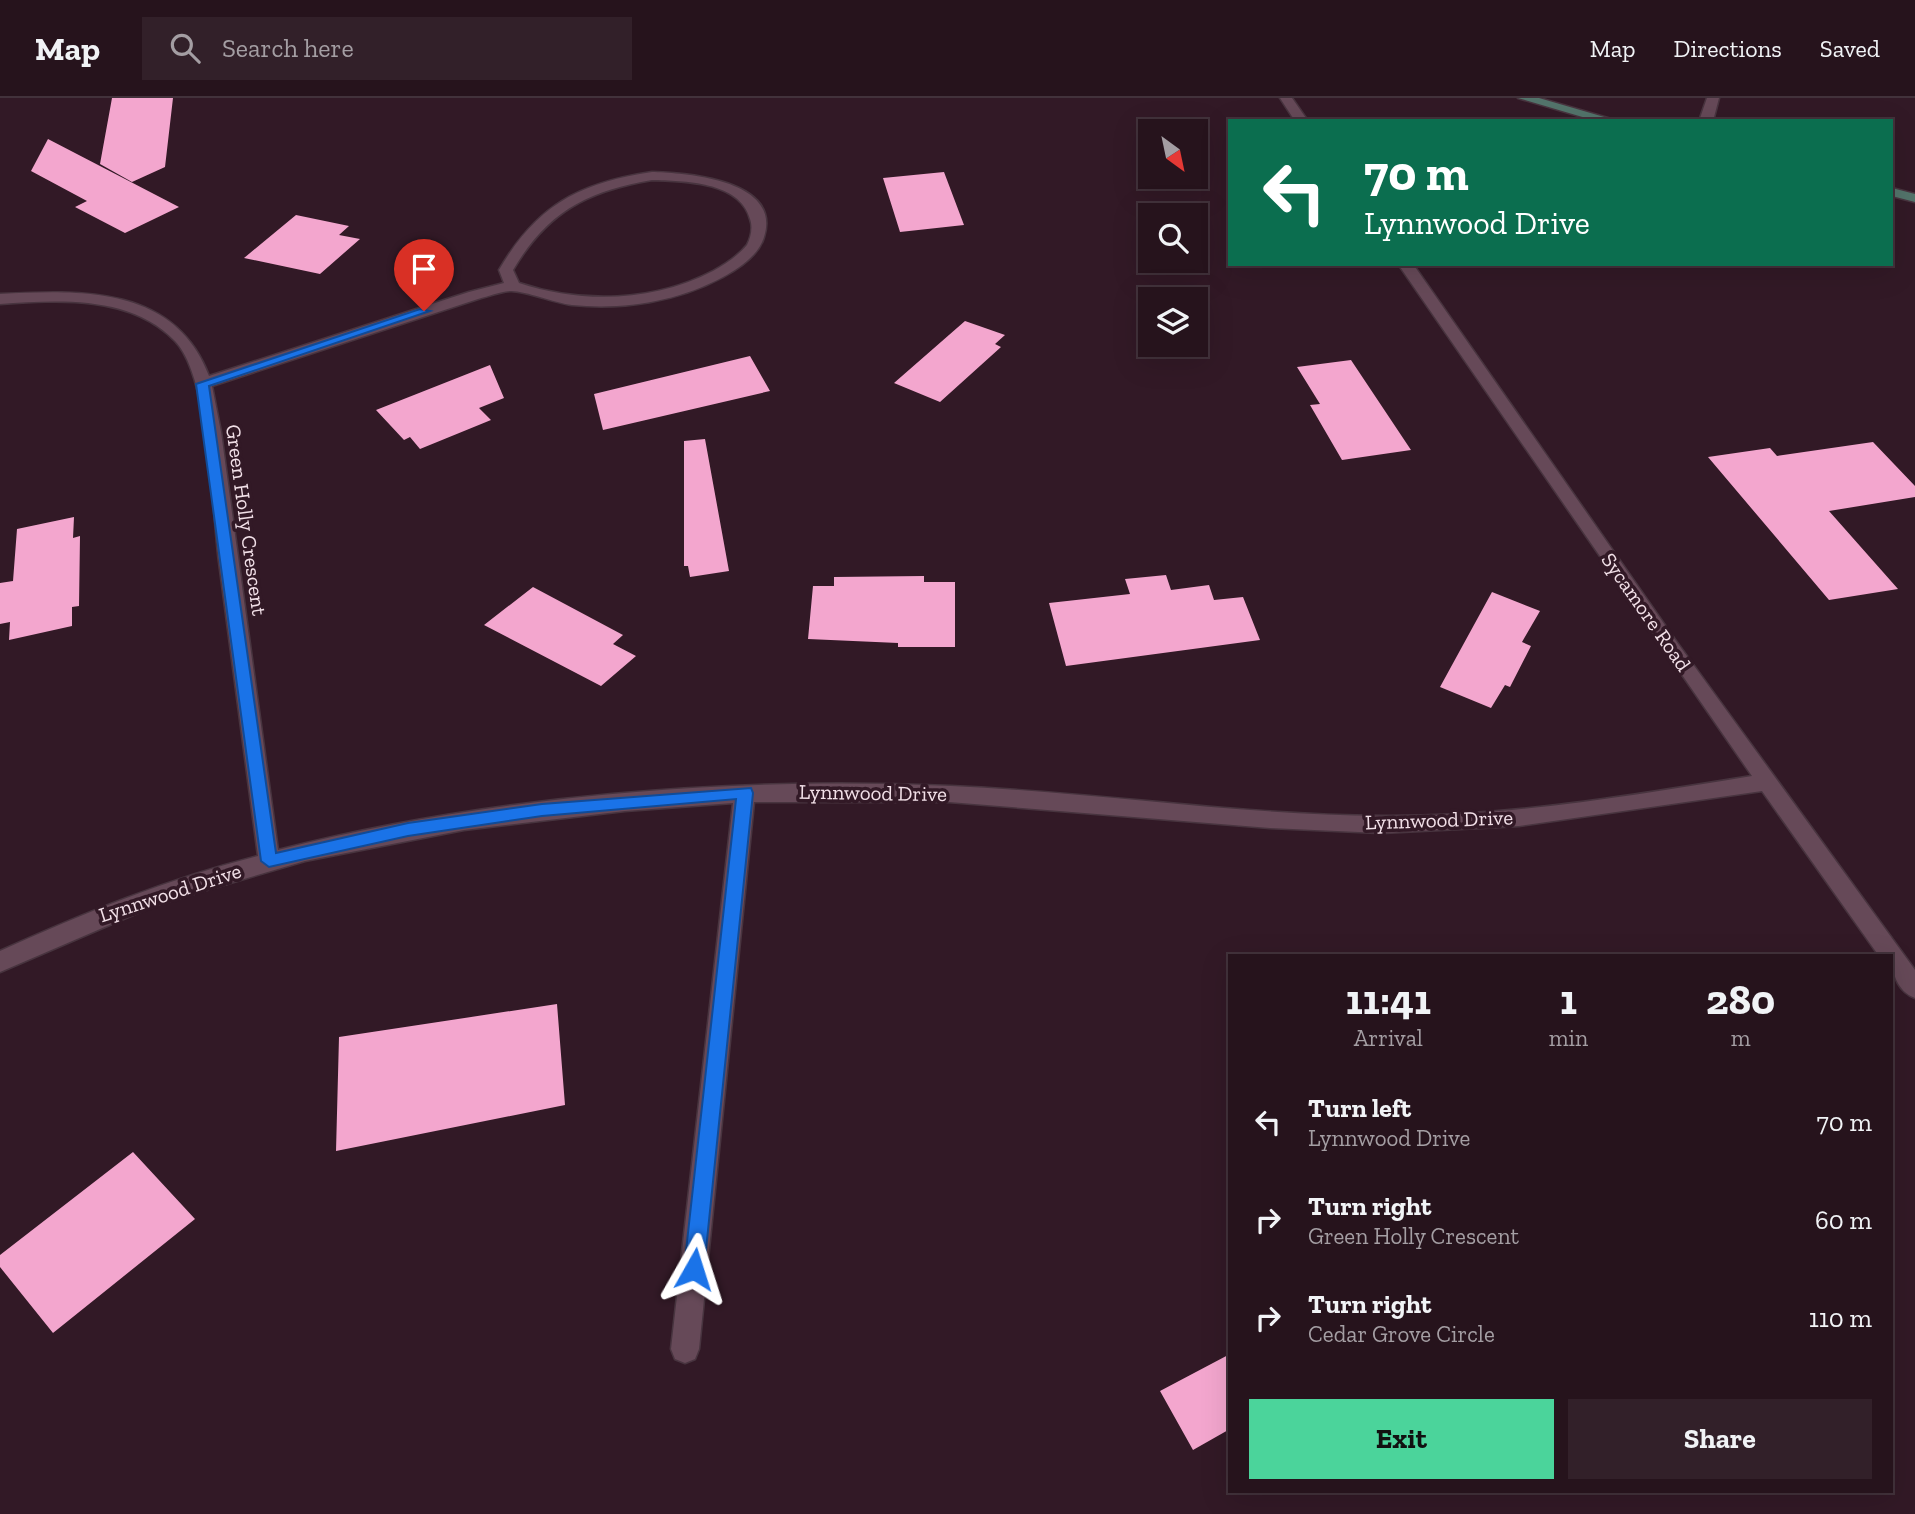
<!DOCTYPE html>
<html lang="en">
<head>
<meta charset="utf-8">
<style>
  :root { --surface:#26131c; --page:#322029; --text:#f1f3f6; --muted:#a49ea3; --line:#42323b; --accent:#4bd49b }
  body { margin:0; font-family:"Zilla Slab",serif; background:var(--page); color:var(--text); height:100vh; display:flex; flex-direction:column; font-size:26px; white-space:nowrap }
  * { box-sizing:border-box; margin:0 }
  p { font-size:23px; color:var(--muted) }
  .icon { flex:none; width:38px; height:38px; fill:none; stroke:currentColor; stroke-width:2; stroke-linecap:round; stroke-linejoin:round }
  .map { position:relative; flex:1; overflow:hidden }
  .drawer { position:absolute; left:1228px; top:856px; width:665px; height:539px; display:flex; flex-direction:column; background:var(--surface); border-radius:0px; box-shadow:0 7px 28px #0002,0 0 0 2px var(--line) }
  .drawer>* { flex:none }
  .guide { position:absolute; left:1228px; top:21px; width:665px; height:147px; border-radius:0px; box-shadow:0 7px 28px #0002,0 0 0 2px var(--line); background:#0b6e4f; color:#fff; overflow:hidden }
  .needle { width:46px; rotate:147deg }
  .controls { position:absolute; left:1138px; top:21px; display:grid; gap:14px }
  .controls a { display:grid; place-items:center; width:70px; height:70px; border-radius:0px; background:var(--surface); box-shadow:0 7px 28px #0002,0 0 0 2px var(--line); font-size:35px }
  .pin { position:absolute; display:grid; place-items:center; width:60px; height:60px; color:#fff; margin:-72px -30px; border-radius:50% 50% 50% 0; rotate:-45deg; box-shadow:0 0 7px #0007 }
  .pin .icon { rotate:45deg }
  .me { position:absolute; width:77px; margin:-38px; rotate:6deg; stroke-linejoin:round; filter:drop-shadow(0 0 5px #0008) }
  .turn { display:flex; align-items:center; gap:24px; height:147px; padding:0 21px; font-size:32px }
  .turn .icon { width:91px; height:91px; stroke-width:2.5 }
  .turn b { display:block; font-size:49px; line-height:60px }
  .eta { display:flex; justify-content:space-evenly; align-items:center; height:119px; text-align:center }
  .eta b { font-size:42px; font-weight:800; line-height:49px }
  .primary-button { display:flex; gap:14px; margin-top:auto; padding:14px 21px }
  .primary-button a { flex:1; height:80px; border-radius:0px; background:var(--accent); color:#111; font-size:28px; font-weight:800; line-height:80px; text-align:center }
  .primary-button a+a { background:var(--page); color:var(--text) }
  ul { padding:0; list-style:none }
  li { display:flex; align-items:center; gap:21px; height:98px; padding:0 21px }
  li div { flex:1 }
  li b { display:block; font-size:26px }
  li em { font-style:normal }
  header { display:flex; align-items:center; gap:42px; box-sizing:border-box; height:98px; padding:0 35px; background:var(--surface); border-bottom:2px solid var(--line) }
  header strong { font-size:33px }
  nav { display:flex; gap:38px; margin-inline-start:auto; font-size:24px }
  .search { width:490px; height:63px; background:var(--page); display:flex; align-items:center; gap:18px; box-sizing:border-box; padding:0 24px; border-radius:0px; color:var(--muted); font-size:26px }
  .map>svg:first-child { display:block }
</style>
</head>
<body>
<header>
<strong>Map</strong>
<div class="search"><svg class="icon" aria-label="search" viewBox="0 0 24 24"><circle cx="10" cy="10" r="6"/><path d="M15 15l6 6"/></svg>Search here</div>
<nav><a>Map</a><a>Directions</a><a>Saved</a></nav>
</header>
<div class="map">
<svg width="1915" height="1416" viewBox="0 0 1915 1416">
  <rect width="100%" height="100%" fill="#321926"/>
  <path fill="#f3a6ce" d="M112,0H173L165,69L132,84L100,66Z
    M48,41L179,109L125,135L75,109L87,103L31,73Z
    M944,74L964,127L900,134L883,80Z
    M296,117L349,128L339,137L360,141L320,176L244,160Z
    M965,223L1005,237L995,246L1001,249L940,304L894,285Z
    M750,258L770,293L603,332L594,296Z
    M1351,262L1411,352L1342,362L1310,307L1320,306L1297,269Z
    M490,267L504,300L479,310L491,322L420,351L410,339L404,342L376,312Z
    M705,341L729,473L690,479L688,468H684V343Z
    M1873,344L1915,388V399L1829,413L1898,491L1829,502L1708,359L1770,350L1777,358Z
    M74,419L73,440L80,438L79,508L72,509V528L9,542L10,524L0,526V485L13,483L17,431Z
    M1166,477L1171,492L1209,487L1214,502L1243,499L1260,542L1066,568L1049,505L1130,496L1125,481Z
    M924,478V484H955V549H898V545L808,541L813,488H834V479Z
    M533,489L623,537L613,546L636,558L601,588L484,527Z
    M1492,494L1540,513L1522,544L1531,548L1510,589L1505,587L1491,610L1440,589Z
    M557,906L565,1007L336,1053L339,939Z
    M133,1054L195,1121L53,1235L0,1169V1157Z
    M1230,1256V1331L1193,1352L1160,1293Z"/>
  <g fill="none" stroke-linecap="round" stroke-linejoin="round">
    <g stroke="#48343f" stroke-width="3">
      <path id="street" d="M1280,0H1292L1308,23H1295Z
        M1707,0H1719L1713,23H1699Z
        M652,74C687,75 782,82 764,139C759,157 738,171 723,179C677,204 623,212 572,207C555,205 523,192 510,193C499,194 489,198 478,201L212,288L221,334L278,752C487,698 736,678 951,688C1095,694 1237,717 1382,718C1506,719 1629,698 1752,678L1398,166H1413L1676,543L1915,872V900C1897,893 1892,875 1892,858H1879L1762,693L1519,728L1381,735L1270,730L949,704H754L699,1251L695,1261L685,1265L675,1261L671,1251L733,705L625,713L464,732L305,763L156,807L0,874V853C84,815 168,781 258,758C245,660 232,562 219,464C212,412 210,279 175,243C131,197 59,202 0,206V196C82,192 175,188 209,278L469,194L504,185L499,172C537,107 579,85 652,74ZM652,82C683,83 740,83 750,121C753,129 751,139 747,147C739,157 724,167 713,173C653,204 582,206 519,185L513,172C547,114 587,93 652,82Z"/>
    </g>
    <g stroke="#48343f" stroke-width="3">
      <path id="secondary" d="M1518,0H1539L1618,23H1596Z
        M1892,90L1915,96V104L1892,98Z"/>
    </g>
    <use href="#street" fill="#664958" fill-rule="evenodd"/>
    <use href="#secondary" fill="#53746b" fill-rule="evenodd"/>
  </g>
  <path fill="#1a73e8" stroke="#114b97" stroke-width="2" d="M420,211L430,213L209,288L276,755L408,725L542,706L751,690L753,695L704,1171L701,1178L694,1180L687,1178L684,1171L736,701L542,718L408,738L269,769L261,763L196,286Z"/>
  <g text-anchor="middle" stroke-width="7" stroke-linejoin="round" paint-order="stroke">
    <g font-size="21" fill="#f2e0e8" stroke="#321926">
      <text transform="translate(246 422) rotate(82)" y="7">Green Holly Crescent</text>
      <text transform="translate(1646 514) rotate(55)" y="7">Sycamore Road</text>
      <text transform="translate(873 695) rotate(1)" y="7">Lynnwood Drive</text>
      <text transform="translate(1439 722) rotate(-2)" y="7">Lynnwood Drive</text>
      <text transform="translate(170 795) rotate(-18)" y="7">Lynnwood Drive</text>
    </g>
  </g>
</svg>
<div class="controls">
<a><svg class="needle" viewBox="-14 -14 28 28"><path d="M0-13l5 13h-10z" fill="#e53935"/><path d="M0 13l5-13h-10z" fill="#a49ea3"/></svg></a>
<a><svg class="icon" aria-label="search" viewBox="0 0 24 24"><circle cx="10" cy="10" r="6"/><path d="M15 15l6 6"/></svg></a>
<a><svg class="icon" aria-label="layers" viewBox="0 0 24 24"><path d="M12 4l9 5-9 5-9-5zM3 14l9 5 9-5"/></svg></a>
</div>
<div class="pin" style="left:424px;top:213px;background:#d93025"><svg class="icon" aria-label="arrive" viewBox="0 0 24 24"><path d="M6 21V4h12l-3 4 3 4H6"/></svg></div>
<svg class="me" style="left:694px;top:1171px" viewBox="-20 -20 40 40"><path d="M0-17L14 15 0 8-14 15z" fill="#1a73e8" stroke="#fff" stroke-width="4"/></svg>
<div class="guide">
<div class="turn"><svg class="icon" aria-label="left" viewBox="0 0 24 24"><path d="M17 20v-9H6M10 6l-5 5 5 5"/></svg><div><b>70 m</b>Lynnwood Drive</div></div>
</div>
<section class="drawer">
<div class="eta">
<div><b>11:41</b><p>Arrival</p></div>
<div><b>1</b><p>min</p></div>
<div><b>280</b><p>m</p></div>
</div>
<ul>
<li><svg class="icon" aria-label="left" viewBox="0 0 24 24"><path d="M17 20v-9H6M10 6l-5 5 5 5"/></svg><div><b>Turn left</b><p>Lynnwood Drive</p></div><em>70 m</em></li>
<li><svg class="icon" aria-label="right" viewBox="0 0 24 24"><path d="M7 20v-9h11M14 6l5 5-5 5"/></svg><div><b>Turn right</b><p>Green Holly Crescent</p></div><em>60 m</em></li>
<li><svg class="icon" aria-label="right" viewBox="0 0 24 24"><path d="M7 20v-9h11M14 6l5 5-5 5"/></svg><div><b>Turn right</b><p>Cedar Grove Circle</p></div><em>110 m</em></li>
</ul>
<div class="primary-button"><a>Exit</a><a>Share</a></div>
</section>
</div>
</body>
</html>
